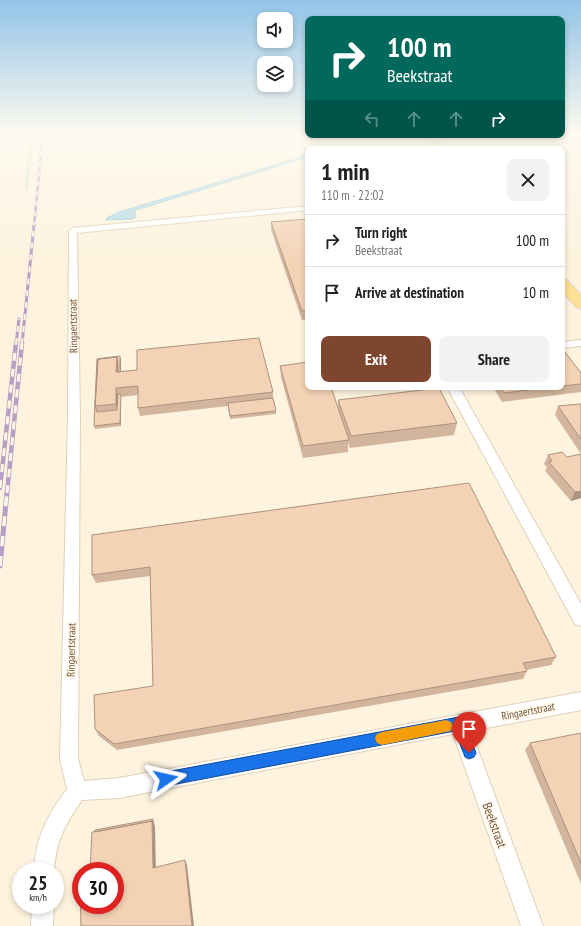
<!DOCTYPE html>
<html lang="en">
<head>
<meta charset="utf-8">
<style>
  :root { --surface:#fff; --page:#f2f2f2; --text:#222; --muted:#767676; --line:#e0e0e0; --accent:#7e462e }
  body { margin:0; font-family:"PT Sans Narrow",sans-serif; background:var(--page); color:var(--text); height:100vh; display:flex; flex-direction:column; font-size:15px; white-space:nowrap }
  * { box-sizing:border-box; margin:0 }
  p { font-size:13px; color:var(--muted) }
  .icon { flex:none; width:22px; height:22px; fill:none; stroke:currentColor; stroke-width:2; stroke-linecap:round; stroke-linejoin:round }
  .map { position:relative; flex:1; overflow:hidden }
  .side { position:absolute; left:305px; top:146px; width:260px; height:244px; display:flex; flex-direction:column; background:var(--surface); border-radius:8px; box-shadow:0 2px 6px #0003 }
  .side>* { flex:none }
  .guide { position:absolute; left:305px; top:16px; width:260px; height:122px; border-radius:8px; box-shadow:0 2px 6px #0003; background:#00695c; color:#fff; overflow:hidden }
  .tools { position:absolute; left:257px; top:12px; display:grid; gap:8px }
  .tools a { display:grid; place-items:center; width:36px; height:36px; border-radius:8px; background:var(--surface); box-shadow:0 2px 6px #0003; font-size:20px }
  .speed { position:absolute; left:12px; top:862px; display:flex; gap:8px; font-size:20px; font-weight:700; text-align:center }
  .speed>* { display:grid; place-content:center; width:52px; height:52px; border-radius:50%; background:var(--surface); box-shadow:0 2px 6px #0003; line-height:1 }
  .speed small { font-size:10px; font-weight:400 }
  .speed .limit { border:6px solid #d22; background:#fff; color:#111 }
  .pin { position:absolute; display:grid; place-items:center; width:34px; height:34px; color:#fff; margin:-41px -17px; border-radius:50% 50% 50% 0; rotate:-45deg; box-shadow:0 0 4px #0007 }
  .pin .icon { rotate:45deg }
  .me { position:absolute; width:44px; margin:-22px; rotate:79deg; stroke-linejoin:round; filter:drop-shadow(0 0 3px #0008) }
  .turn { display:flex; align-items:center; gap:14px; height:84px; padding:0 16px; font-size:18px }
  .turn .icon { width:52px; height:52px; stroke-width:2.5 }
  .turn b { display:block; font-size:28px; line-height:34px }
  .lanes { display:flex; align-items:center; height:38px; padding:0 16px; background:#0003; justify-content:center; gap:20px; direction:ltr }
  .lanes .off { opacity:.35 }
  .round { display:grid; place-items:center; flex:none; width:42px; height:42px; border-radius:8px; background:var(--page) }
  .summary { display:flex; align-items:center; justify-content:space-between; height:68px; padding:0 16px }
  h1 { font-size:24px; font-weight:800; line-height:30px }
  .primary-button { display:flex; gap:8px; margin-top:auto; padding:8px 16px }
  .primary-button a { flex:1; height:46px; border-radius:8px; background:var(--accent); color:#fff; font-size:16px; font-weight:800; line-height:46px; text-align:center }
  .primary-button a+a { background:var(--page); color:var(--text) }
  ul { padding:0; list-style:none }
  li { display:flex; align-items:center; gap:12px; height:52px; padding:0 16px; border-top:1px solid var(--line) }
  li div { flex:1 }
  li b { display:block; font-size:15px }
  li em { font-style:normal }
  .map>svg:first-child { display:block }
</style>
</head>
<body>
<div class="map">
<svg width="581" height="926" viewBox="0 0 581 926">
  <rect width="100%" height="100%" fill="#fdf3de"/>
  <path fill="#ccebbd" d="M29,133H34L28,189H25Z"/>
  <path fill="#b2dbe7" stroke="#98cad9" d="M308,155V157L136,210L135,211V218L133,219L106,220L107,218L119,212Z"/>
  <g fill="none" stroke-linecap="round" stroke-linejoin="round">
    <g stroke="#e1d0ba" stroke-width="2">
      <path id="street" d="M308,206V210L77,233L80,416L78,759L84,781L119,778L581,692V710L471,731L543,926H521L453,734L119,798L82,800C65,825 56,841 54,871H34C35,839 48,814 67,789L60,759L68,416L69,231L73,228Z
        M581,340V346L562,348V342Z
        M447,387H459L581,604V626L575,624Z
        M32,905H54L53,926H31Z"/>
    </g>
    <g stroke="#e0dad6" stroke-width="2">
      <path id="primary" d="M426,135H436L448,149H437Z
        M562,279L567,280L581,295V309L576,307L562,292Z"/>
    </g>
    <use href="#street" fill="#fff" fill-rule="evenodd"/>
    <use href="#primary" fill="#ffdf93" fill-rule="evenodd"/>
    <g stroke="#b69ec6" stroke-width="2.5">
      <path id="rail-far3" d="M34,226L43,133"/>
    </g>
    <g stroke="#b69ec6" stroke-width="3">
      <path id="rail-far2" d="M16,344L19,319
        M22,344L34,225"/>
    </g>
    <g stroke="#b69ec6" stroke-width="4.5">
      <path id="rail-far1" d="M0,488L16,343
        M7,493L22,343"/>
    </g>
    <g stroke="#b69ec6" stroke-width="5">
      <path id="rail" d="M0,566L7,492"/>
    </g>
    <use href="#rail-far3" stroke="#fff7e5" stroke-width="1.5" stroke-dasharray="5" stroke-linecap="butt"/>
    <use href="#rail-far2" stroke="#fff7e5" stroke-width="2" stroke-dasharray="6" stroke-linecap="butt"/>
    <use href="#rail-far1" stroke="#fff7e5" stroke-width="3" stroke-dasharray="8" stroke-linecap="butt"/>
    <use href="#rail" stroke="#fff7e5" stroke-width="3.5" stroke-dasharray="10" stroke-linecap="butt"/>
  </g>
  <path fill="#d2b59c" d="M308,219V319L302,320L271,230V222Z
    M562,352L581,373V392L502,402L493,387H562Z
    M97,359H121V372L273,392V398L276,411V414L230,419L228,406L140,416L138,408V395L121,397V426L95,429L94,426Z
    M280,366L338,408V400L457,423L454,435L350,448L348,443V452L303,458L281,377Z
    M581,404V498L571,501L545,471L547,467L544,464L548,455L567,457L581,454L555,415L558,406Z
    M92,535L556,657L551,665L526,670L527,671L523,679L117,750L99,736L95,729L153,686L150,576L96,583L92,575Z
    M581,733V884L525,750L530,743Z"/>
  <path fill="#ab937f" d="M120,356L121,359V381L120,378Z
    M117,357L119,366L118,381L116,372Z
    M116,388L118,397V413L116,404Z
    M121,394V426L120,423Z
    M581,491V498L571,501L575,492Z
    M153,819L155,827L156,873L153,868L152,821Z
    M185,860L187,865L194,926H192Z"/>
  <path fill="#f4d2b5" stroke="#ab937f" d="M308,219V310L302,311L271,222Z
    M259,338L273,392L138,408V386L116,388V404L95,406L98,359L117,357L116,372L137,370V350Z
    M562,352H565L581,373V384L562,386Z
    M120,356V372H118V363L117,357L98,359L95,406L97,412L117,410L118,394H121L120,423L94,426L97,359Z
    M308,362V387H331L349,440L303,446L280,366Z
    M501,387H553L504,393Z
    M439,388L457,423L351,436L338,400Z
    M273,398L276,411L230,416L228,403Z
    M581,404V439L558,406Z
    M562,452L567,457L581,454V491L575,492L549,462L552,461L548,455Z
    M469,483L556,657L523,663L527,671L114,744L95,729L94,695L153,686L150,567L92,575V535Z
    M581,733V863L530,743Z
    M153,819V823L152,821L95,832V830Z
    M152,821L153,868L185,860L192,926H81L80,888L81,887V905H115V871H90L92,832Z"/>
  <linearGradient id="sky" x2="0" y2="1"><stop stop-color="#92c4e8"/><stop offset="0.51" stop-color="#fefaf0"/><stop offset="1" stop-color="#fefaf0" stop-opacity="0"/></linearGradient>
  <rect width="581" height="263" fill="url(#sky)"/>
  <path fill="#1a73e8" stroke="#114b97" d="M459,717L463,719L476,753L474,757L469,759L465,757L455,731L166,786L161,784L159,779L161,774L166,772Z"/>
  <path fill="#f59e0b" d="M446,720L451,722L453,726L451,731L446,732L382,745L377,743L375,738L377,734L382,732Z"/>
  <g text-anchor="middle" stroke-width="3" stroke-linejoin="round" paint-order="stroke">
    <g font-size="11" fill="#745945" stroke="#fff7e5">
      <text transform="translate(73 326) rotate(-91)" y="4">Ringaertstraat</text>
      <text transform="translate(71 650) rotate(-89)" y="4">Ringaertstraat</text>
      <text transform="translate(528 711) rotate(-11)" y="4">Ringaertstraat</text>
    </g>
    <g font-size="13" fill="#745945" stroke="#fff7e5">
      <text transform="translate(495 825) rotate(70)" y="5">Beekstraat</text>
    </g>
  </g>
</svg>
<div class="tools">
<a><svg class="icon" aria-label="sound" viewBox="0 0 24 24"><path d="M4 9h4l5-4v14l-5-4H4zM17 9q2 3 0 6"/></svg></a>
<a><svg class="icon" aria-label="layers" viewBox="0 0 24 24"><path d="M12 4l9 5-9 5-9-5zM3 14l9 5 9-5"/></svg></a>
</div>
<div class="speed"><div>25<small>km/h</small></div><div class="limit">30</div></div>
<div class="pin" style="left:469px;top:753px;background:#d93025"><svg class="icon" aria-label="arrive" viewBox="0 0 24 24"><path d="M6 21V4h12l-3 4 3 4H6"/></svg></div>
<svg class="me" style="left:166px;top:779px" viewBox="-20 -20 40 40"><path d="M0-17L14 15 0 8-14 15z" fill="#1a73e8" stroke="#fff" stroke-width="4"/></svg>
<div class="guide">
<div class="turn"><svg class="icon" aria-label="right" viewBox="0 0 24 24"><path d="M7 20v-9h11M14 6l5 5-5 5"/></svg><div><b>100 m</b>Beekstraat</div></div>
<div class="lanes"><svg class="icon off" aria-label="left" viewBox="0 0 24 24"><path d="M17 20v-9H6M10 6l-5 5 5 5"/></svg><svg class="icon off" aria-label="ahead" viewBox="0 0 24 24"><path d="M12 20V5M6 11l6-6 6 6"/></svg><svg class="icon off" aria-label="ahead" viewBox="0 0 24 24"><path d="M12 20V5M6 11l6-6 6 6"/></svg><svg class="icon" aria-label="right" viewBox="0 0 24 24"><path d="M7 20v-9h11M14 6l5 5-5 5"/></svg></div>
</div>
<section class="side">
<div class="summary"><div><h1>1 min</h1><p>110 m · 22:02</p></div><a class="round"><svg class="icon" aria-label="close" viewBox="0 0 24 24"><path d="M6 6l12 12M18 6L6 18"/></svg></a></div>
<ul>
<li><svg class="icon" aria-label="right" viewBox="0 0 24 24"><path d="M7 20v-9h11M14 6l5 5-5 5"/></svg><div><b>Turn right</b><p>Beekstraat</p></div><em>100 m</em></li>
<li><svg class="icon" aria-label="arrive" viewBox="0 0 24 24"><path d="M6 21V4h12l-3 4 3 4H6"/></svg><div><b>Arrive at destination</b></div><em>10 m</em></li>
</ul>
<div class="primary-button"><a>Exit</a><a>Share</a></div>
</section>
</div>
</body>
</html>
